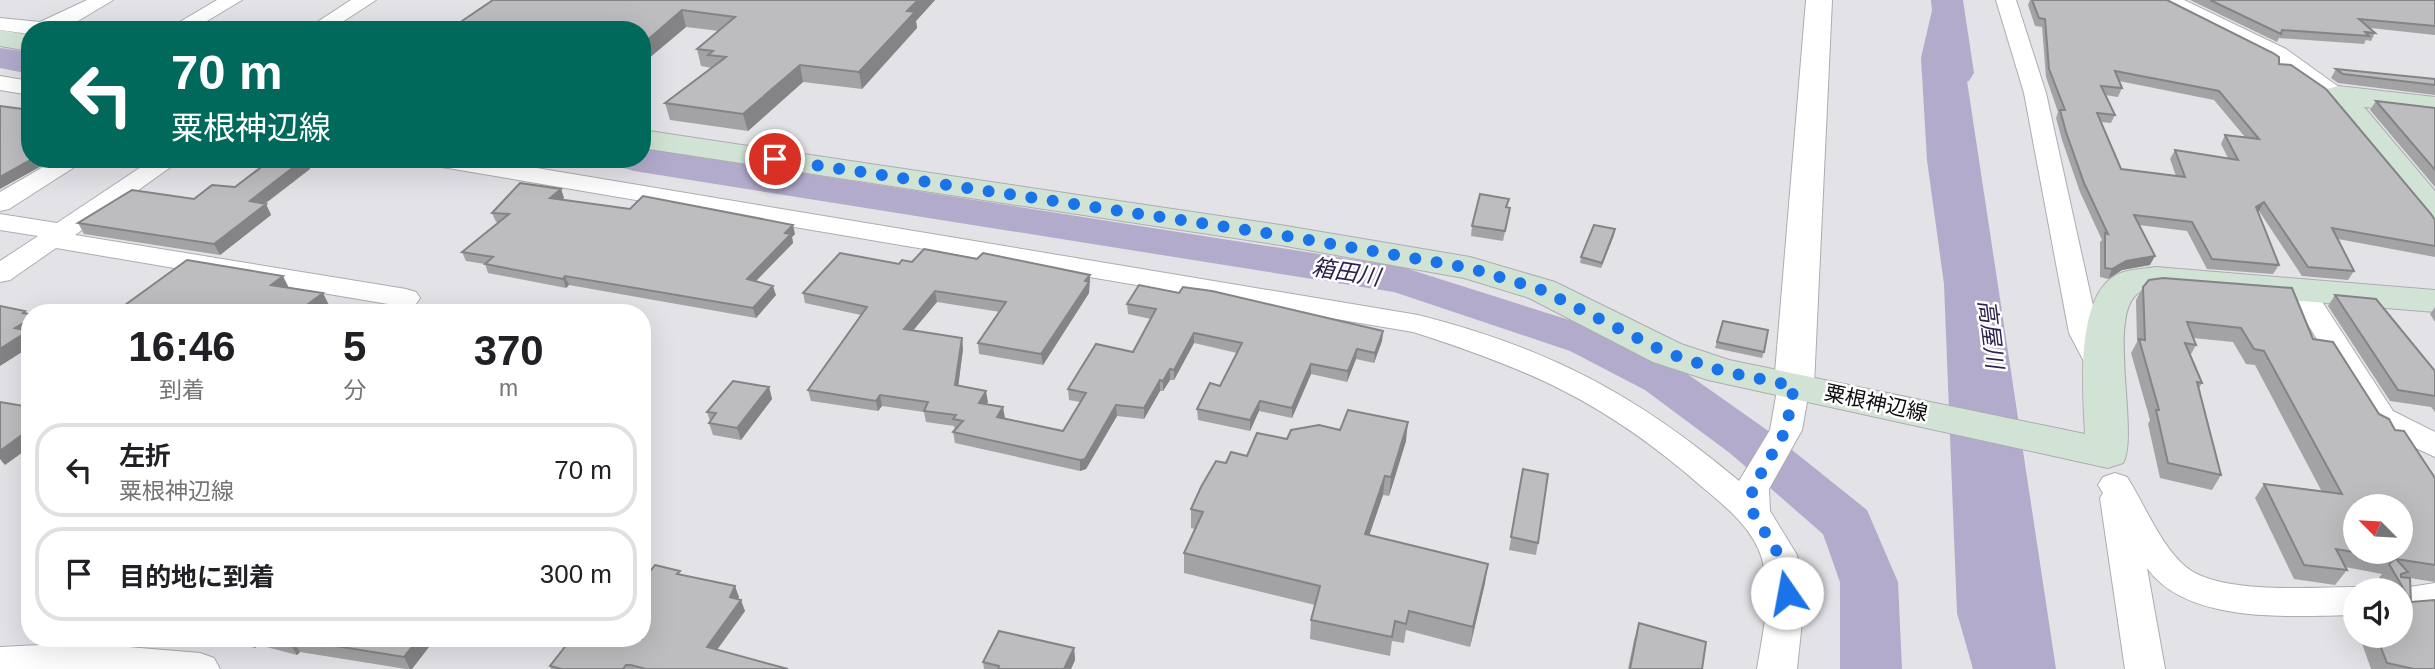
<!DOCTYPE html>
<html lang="ja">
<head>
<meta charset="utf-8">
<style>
  :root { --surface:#fff; --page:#f6f6f6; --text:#202124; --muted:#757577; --line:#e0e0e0 }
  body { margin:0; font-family:Helvetica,"Noto Sans JP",sans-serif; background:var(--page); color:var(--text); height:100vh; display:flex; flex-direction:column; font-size:26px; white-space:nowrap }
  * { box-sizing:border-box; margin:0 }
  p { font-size:23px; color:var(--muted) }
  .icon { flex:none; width:38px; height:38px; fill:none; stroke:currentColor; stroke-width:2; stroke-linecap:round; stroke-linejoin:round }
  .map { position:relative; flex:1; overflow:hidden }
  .sheet { position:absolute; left:21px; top:304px; width:630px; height:343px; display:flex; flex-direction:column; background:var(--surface); border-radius:28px; box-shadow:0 7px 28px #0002 }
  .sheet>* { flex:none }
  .banner { position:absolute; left:21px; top:21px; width:630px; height:147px; border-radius:28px; box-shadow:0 7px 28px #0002; background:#00695c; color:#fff; overflow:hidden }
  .needle { width:46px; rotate:294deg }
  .buttons { position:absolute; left:2343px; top:494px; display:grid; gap:14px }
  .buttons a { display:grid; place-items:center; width:70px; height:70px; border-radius:50%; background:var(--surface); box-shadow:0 7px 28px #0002; font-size:35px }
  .pin { position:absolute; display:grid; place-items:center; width:60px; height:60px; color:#fff; margin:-30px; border:4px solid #fff; border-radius:50%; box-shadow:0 2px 7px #0007 }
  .me { position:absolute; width:77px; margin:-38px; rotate:348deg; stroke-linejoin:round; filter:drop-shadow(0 0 5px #0008) }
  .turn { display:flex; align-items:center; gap:24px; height:147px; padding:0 35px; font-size:32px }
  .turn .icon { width:91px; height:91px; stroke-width:2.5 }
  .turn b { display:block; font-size:49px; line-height:60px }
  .eta { display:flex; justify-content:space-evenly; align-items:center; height:119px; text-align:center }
  .eta b { font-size:42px; font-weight:700; line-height:49px }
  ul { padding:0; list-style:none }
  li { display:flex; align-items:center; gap:21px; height:94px; margin:0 14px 10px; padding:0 21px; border:4px solid var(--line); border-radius:28px }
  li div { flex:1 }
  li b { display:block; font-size:26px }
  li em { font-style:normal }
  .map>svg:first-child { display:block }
</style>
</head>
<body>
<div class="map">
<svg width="2435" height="669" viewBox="0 0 2435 669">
  <rect width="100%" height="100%" fill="#e3e2e6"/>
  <path fill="#b3abcc" d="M1933,6L1956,8L2056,669H1973L1957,613L1944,284L1927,160L1921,58Z"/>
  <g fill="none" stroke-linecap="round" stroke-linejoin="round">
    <path fill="#b3abcc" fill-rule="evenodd" d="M1931,0H1963L1974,73L1969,81L1956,84L1943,81L1938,73Z
      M0,48L30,52V74L0,68Z
      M642,148L1402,267L1604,331L1679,368L1767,430L1867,510L1898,582L1902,669H1840V582L1823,534L1731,454L1645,390L1570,351L1394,292L634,171L620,167L614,159H642Z"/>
    <g stroke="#adacb0" stroke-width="2">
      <path id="minor" d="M87,0H113L63,30H30V34L0,30V18L40,22Z
        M217,0H242L192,30H166Z
        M351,0H376L330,30H305Z
        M1996,0H2016L2046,93L2099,333L2117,368L2113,375L2102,378L2091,375L2069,333L2024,93Z
        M2158,0H2184L2286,49L2350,95L2346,100H2330L2270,59L2161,4Z
        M0,76L30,81V95L0,90Z
        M57,159H87L9,209L0,211V192Z
        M153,159H182L75,235L406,289L416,292L420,298L416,304L406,307L56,248L10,280L0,282V261L38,236L0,230V214L57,223Z
        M424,159H482L1418,315C1549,348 1637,395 1739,481L1770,430L1778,385L1783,378L1794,375L1805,378L1810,385L1802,430L1769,489L1770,511L1797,555L1805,593L1797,669H1757C1763,632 1772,596 1762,559C1753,528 1725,506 1701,486C1606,403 1532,370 1413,332L436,166L427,164Z
        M2300,280L2310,283L2393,411L2435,432V457L2371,427L2286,289L2290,283Z
        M2115,473L2127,477C2145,505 2160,545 2186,567C2220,595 2313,587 2356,587L2366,590H2356V615C2293,616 2187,625 2147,568L2165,669H2125L2100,498L2103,493L2098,485L2103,477Z
        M2435,583V611L2401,615V590H2391Z
        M80,643L200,653L214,658L220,669H0V647Z"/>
    </g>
    <g stroke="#adacb0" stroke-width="2">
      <path id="tertiary" d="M1806,0H1832L1814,385L1808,394L1794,398L1780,394L1774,385Z"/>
    </g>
    <g stroke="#adacb0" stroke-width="2">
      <path id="secondary" d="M0,30L30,35V51L0,46Z
        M2338,86L2435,97V115L2364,107L2435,191V223L2423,220L2327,101L2323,95L2327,89Z
        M642,130L1280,225L1470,257L1555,282L1681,344L1729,360L2085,434C2083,394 2075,302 2113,277C2124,269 2143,269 2156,267L2435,290V312L2156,289C2151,290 2144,290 2140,292C2105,310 2140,435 2123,463L2108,468L1708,380L1653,362L1529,298L1464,278L1280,245L642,148Z"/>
    </g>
    <use href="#minor" fill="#fff" fill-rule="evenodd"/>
    <use href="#tertiary" fill="#fff" fill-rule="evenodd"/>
    <use href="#secondary" fill="#d1e3d5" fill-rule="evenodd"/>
  </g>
  <path fill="#a3a3a5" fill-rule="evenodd" d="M493,0H935L916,21L917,28L862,89L803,82L748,131L670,120L665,103L712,68L701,66L697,49L719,31L686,27L648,59H642V30H461L459,23Z
    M2030,0L2279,64L2435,220V257L2338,239L2354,271L2348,280L2302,276L2259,211L2258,212L2279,265L2273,274L2207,269L2187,231L2139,225L2150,265L2122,270L2108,279L2100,277V242L2102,240L2080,192L2062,140L2056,118L2058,112L2046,77L2042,27L2035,26L2028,5ZM2119,81L2214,100L2245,137L2225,135L2221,144L2228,158L2175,150L2170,159L2176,176L2121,169L2101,122L2111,123L2115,115L2105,95L2118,97L2122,88Z
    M2190,0H2435V35L2370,28L2375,33L2371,41L2366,40L2364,44L2279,38L2277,42Z
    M2336,69L2435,79V95L2338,83L2331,78Z
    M2376,101L2435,108V187L2370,110Z
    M272,159H305L310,169L265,204H266L271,215L220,255L84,234L78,223L194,199L235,187Z
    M561,189L564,198L561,200L795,234L792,237L793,243L756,281L776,295L756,318L569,285L566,288L488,273L485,264L466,261L462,252L499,222H496L492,213Z
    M1509,199L1507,207L1508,218L1503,241L1471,236L1472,226Z
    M1614,235L1601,268L1580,263L1581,257Z
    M977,259L1090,275L1089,293L1043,365L979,354L978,343L1000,312L937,302L913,330L963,349L958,386L988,402L986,404L1005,418L1063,431L1080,402L1069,400L1068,389L1133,352L1151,319L1128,314L1127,304L1383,331L1382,341L1374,363L1356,359L1347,382L1311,374L1292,418L1259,411L1250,431L1198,420L1197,409L1220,386L1237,353L1194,343L1174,380H1170L1163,391H1160L1144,419L1117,416L1086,469L1080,471L955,443L953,432L955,430L954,426L926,422L924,412L882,406L878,411L811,401L808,390L861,315L805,303L803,293L899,264L912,262Z
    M2143,287L2313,339L2379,414L2395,430L2435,478V582L2410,578L2411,602L2435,669H2371L2359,635H2401V590H2384L2378,579L2382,574L2345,567L2347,570L2335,585L2294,579L2255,498L2264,484L2322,492L2255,365L2246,364L2233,342L2193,338L2196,345L2190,356L2202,383L2199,388L2221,475L2212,490L2160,478L2148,424L2150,420L2131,353L2137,342L2136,300Z
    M2335,295L2435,371V412L2431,407L2390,401L2328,306Z
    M2435,307V322L2430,314Z
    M1723,321L1764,352L1762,358L1715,348Z
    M769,387L772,399L741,440L713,435L709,423L710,421L707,412Z
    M1340,430L1406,441L1389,496L1383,495L1369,535L1485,583L1470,647L1406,630L1404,643L1392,641L1390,656L1310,639L1311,620L1315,605L1184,573V553L1195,529L1191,528V509L1226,463L1247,456L1287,439Z
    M1523,469L1538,543L1536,555L1509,550Z
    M681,575L739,597L738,599L745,611L717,650L788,669H551L550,666L584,642L645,578Z
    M2356,614V626L2352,618Z
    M1639,623L1702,669H1628L1634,640Z
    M197,639H435L412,669H406L300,652L297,655L259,645L255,648L232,642L228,647Z
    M1074,648L1075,660L1071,669H984L983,662Z"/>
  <path fill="#848486" d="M918,0H935L916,21L917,28L862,89L859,72L907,11Z
    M682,10L686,27L648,59L644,43Z
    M800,65L803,82L748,131L743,114Z
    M32,159H54L0,189V177Z
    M304,159H305L310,169L255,211L250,201Z
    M561,189L564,198L553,207L550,198Z
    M2264,202L2259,211L2251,216L2256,207Z
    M266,204L271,215L220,255L214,244Z
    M793,225L795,234L792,237L793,243L749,288L747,279L785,233Z
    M1615,229L1614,235L1601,268L1602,263Z
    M2155,256L2150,265L2122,270L2108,279L2112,269L2126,261Z
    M1090,275L1089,293L1043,365L1041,354Z
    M283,276L290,290L271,285Z
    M565,276L569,285L566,288L563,279Z
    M773,286L776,295L756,318L753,308Z
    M935,291L937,302L906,339L904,329Z
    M323,293L330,307L322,313H296Z
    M25,311L30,318V347L0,366V349L15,328L23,313Z
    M1383,331L1382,341L1374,363L1375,353Z
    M1194,333V343L1174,380V370Z
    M962,338L963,349L957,396L955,385Z
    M1357,349L1356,359L1347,382L1348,371Z
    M1311,364V374L1292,418V408Z
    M1170,369V380L1163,391V381Z
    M1160,380V391L1144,419V408Z
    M769,387L772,399L741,440L737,428Z
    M986,391L988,402L980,413L979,403Z
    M880,395L882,406L878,411L876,401Z
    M1260,401L1259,411L1250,431V420Z
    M1116,405L1117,416L1086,469L1080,471V460Z
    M1003,407L1005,418L997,417Z
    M1408,422L1406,441L1389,496L1391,477Z
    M30,429V447L5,465L0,459V451Z
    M1385,476L1383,495L1363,554L1365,534Z
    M1488,564L1485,583L1470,647L1473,627Z
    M735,586L739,597L733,608L730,597Z
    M741,600L745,611L711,658L707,647Z
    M223,639H230L232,642L228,647Z
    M248,639H255L259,645L255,648Z
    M292,639L300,652L297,655L289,642Z
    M418,639H435L412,669H410L404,657Z
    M1074,648L1075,660L1071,669H1064Z"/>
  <path fill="#bdbdc0" stroke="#848486" stroke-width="2" fill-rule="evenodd" d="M493,0H918L907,11L915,12L859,72L800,65L743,114L665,103L726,57L708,55L713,51L697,49L735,17L682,10L644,43H642V30H511L459,23Z
    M2032,0H2167L2273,53L2279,57V64L2291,65L2326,89L2431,214L2435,220V246L2332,228L2354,271L2308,267L2264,202L2256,207L2279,265L2212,259L2192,222L2134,215L2155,256L2126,261L2112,269L2105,268V233L2108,234L2084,183L2066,132L2060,110H2065L2049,69L2045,19L2039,18ZM2115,71L2219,91L2259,139L2225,135L2238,160L2175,150L2185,177L2121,169L2097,113L2115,115L2101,86L2122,88Z
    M2210,0H2435V26L2359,19L2375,33L2365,32L2369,36L2282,30L2281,34Z
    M2336,69L2435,79V85L2343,74Z
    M2376,101L2435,108V170Z
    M0,106L30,110V159H32L0,177Z
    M272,159H304L250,201L266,204L214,244L78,223L132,190L194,199L212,185L235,187Z
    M520,183L561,189L550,198L630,209L643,196L793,225L785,233L791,234L747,279L773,286L753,308L565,276L563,279L485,264L493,257L462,252L509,214L492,213Z
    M1480,194L1509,199L1506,207L1510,208L1505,231L1472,226Z
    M1594,225L1615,229L1602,263L1581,257Z
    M924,249L977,259L983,253L1090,275L1085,281L1089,282L1041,354L978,343L1006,302L935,291L904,329L962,338L955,385L986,391L979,403L1003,407L997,417L1063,431L1086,393L1068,389L1096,344L1133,352L1156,309L1127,304L1139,285L1179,293L1183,287L1212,291L1383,331L1375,353L1357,349L1348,371L1311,364L1292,408L1260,401L1250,420L1197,409L1210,383L1220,386L1242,343L1194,333L1174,370L1170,369L1163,381L1160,380L1144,408L1116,405L1085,459L1080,460L953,432L963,421L953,419L956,415L924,411L928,402L880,395L876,401L808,390L867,307L803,293L840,253L899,264L902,260L912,262Z
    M187,260L283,276L271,285L323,293L296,313H114Z
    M2163,278L2292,288L2313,339L2333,342L2379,414L2389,419L2395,430L2404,431L2435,478V565L2396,559L2408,572L2401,574V577L2410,578L2411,602L2435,600V669H2414L2387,663L2376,635H2401V598H2409L2389,564L2395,559L2336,549L2347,570L2304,565L2264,484L2342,494L2264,351L2254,349L2241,328L2187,322L2196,345L2185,343L2202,383L2197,382L2221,475L2168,463L2156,410H2159L2139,339L2145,340L2143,287L2149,280ZM2356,506H2401V551H2356Z
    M2335,295L2376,299L2435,371V396L2398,390Z
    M0,306L25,311L23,313L30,314V319L15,328L28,331L0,349Z
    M1723,321L1768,330L1764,352L1717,342Z
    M733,381L769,387L737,428L709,423L716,413L707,412Z
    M0,402L30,407V429L0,451Z
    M1348,410L1408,422L1391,477L1385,476L1365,534L1488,564L1473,627L1409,611L1406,624L1395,621L1392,637L1311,620L1320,586L1184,553L1203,512L1191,509L1201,487L1216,461L1226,463L1231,452L1247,456L1257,433L1287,439L1291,430L1319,425L1340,430Z
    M1523,469L1548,474L1538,543L1511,537Z
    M655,565L680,571L677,574L735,586L730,597L741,600L707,647L788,669H646L631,665H626L623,669H562L550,666L571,639L584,642L587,639H642V577L645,578Z
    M1639,623L1706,642L1702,669H1630Z
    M999,631L1074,648L1064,669H998L999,666L983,662Z
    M276,639H418L404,657L292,639L289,642Z"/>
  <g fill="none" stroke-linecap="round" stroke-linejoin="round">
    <path stroke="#1a73e8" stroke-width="12" stroke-dasharray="0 21.6" d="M775,159L1280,235L1470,268L1542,290L1667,353L1722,371L1794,386L1786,430L1752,489L1753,513L1779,555L1787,593"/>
  </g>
  <g text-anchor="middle" stroke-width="5" stroke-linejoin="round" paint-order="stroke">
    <g font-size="21" fill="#0d0c0d" stroke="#fff">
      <text transform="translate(1876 403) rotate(12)" y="7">粟根神辺線</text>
    </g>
    <g font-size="23" font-style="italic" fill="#30214e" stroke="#fff">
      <text transform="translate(1346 272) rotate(9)" y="8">箱田川</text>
      <text transform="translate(1991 334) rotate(83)" y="8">高屋川</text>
    </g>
  </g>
</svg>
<div class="buttons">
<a><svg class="needle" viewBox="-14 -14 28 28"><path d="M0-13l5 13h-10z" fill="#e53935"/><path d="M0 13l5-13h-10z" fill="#757577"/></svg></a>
<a><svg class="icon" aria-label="sound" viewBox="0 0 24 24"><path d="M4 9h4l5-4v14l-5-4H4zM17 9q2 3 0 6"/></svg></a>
</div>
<div class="pin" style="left:775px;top:159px;background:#d93025"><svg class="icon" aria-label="arrive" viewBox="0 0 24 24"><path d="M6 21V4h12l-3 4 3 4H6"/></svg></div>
<svg class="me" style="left:1787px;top:593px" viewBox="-20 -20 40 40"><circle r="19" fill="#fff"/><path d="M0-13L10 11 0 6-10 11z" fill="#1a73e8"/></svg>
<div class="banner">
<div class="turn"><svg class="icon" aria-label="left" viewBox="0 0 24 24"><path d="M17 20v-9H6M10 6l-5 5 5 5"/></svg><div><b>70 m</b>粟根神辺線</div></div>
</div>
<section class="sheet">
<div class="eta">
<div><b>16:46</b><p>到着</p></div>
<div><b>5</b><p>分</p></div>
<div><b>370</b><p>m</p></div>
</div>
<ul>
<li><svg class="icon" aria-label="left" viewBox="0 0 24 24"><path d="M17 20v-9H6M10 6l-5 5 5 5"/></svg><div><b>左折</b><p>粟根神辺線</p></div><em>70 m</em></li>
<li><svg class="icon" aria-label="arrive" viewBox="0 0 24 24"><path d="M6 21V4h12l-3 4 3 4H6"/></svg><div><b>目的地に到着</b></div><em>300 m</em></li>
</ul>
</section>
</div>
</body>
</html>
